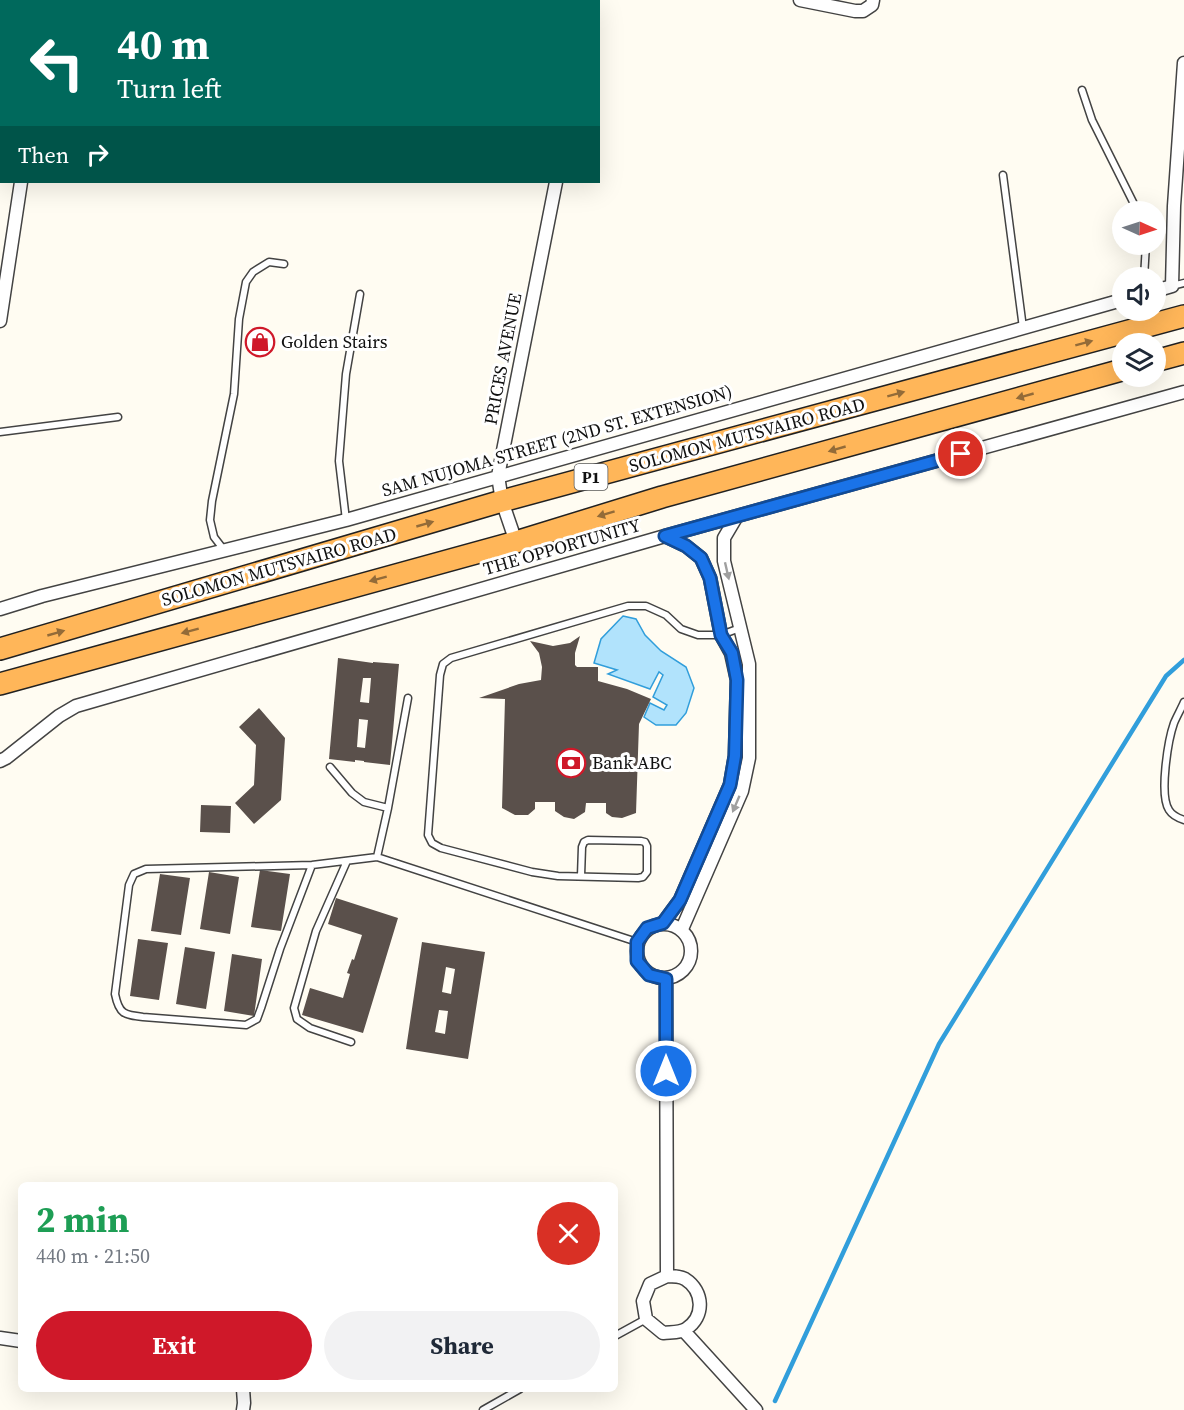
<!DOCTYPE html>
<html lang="en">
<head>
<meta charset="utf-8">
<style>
  :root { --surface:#fff; --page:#f2f2f3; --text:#1f2937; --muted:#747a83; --accent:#cf1829 }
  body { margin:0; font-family:"Source Serif 4",serif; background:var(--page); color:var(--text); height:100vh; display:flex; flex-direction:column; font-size:22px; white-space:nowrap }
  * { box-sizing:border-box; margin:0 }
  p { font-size:20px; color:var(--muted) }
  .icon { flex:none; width:33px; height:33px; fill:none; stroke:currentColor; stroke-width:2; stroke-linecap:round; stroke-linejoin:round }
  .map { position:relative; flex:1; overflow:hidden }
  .details { position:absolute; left:18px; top:1182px; width:600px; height:210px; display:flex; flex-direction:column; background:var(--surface); border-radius:9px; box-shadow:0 6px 24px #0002 }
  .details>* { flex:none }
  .top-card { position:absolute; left:0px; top:0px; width:600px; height:183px; box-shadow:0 6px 24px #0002; background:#00695c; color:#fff; overflow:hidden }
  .needle { width:39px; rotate:93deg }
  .tools { position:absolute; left:1112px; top:201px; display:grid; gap:12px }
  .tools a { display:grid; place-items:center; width:54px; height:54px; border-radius:50%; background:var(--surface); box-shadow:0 6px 24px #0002; font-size:30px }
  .pin { position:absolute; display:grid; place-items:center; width:51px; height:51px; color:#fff; margin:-26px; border:3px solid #fff; border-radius:50%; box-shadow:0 2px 6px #0007 }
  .me { position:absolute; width:66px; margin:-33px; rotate:0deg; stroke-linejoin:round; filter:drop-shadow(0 0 4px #0008) }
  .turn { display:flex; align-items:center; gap:21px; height:126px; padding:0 18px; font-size:27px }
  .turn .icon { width:78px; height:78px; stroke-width:2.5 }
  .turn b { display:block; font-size:42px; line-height:51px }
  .then { display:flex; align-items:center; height:57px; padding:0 18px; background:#0003; gap:12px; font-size:22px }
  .round { display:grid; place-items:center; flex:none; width:63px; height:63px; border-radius:32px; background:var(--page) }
  .headline { display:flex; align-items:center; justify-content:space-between; height:102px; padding:0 18px }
  h1 { font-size:36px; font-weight:700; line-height:45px; color:#1e9e55 }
  .action { display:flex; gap:12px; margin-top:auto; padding:12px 18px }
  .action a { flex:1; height:69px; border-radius:36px; background:var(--accent); color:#fff; font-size:24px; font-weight:700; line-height:69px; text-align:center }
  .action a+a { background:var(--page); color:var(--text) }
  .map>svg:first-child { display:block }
</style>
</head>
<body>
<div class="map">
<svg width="1184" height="1410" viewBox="0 0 1184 1410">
  <rect width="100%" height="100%" fill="#fffcf2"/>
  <path fill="#b1e3fc" stroke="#319edb" stroke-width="1.5" d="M623,616L636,619L645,635L661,651L686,667L694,688L686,713L676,725H656L644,717L650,703L664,710L667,705L653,697L663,675L659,672L650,689L608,674L617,670L594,663L601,639Z"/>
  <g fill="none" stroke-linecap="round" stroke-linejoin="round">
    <path stroke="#319edb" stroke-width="4.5" d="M775,1401L939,1044L1166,676L1184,660"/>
  </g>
  <path fill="#5a504b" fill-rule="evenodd" d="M580,636L575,653V665L577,667H598V681L627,689L651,699L639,724L636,813L622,818L612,817L606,813V803H586L585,812L574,819L564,817L555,811V802H535V809L528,815H515L502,808L505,699L479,698L519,684L541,680L542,667L539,653L530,641L553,646L570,643Z
    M338,658L373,663V662L399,664L390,765L364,762V761L355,760V762L329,759ZM363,678H371L369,703L360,702ZM359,719L368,720L365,748L357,747Z
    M259,708L285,738L281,800L254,824L235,803L254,785L256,745L239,727Z
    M201,805L231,806L230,833L200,832Z
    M260,870L290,874L281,931L251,927Z
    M209,872L239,877L230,934L200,929Z
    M160,874L190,878L181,935L151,931Z
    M336,898L398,918L363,1033L302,1015L310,988L343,998L350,974L347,973L352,959L354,960L362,935L328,924Z
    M138,939L168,943L159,1000L130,996Z
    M422,942L485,952L468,1059L406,1049ZM446,967L455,969L451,994L442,992ZM439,1010L448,1011L445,1034L435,1032Z
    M185,947L215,952L206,1009L176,1004Z
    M232,954L262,959L254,1016L224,1011Z"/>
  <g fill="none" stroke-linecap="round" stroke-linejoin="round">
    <g stroke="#434343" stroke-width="9">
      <path id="service" d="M1082,90L1092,120L1138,212
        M1003,175L1023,328
        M1144,278L1146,244
        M1172,286L1184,283
        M0,432L118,417
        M346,520L339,461L346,374L360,294
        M224,550L214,537L210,520L212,501L234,394L239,319L246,282L253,272L269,262L284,264
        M1184,702C1181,709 1177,716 1174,723C1168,740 1159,795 1169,810C1172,815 1178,818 1184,820
        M330,767L352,793L364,802L388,808
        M377,857L388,808L408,698
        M347,861L316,931L294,1008L297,1019L310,1028L351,1042
        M312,865L280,949L261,1008L257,1019L246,1025L143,1017C124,1015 119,1014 115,994L129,885L134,874L146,869L312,865L377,857L637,942
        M581,876L582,847L584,842L588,840L641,841L645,842L647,846V872L643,877L638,878L558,876L532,872L441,848L432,843L428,835L440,675L443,664L451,658L628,606H646L666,615L681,629L698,635H721L740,628
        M615,1336L646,1319
        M483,1410L520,1389"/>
    </g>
    <g stroke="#434343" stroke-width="15">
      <path id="minor" d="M800,0L855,11H863L872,5L873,0
        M47,2V0
        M591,2V0
        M1155,291L1172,286L1174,206L1184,63
        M0,321L21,182
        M516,542L502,501L498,476L556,182
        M0,609L42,596L346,520L1122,300
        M0,761L6,758L59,716L76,706L665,536L1184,392
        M663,923L680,900L730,785L735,756L737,680L731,653L721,635L710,578L701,558L686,546L665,536
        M637 951a27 27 0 1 1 54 0a27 27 0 1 1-54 0Z
        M682,929L742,791L749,758V664L724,561V538L737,516
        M666,979L667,1276
        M667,1276C673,1276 680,1276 685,1279C704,1291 705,1317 686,1329C680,1333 670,1332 663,1333L646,1319L643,1301L650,1284Z
        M684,1331L756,1410
        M0,1338L21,1341
        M243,1410L244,1403L243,1389"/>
    </g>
    <g stroke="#212121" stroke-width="24">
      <path id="trunk" d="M1155,361L1184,353
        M0,649L502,501L1184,316
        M0,684L516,542L662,497L1122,370"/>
    </g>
    <use href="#service" stroke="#fff" stroke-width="6"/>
    <use href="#minor" stroke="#fff" stroke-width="12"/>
    <use href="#trunk" stroke="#ffb659" stroke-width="21"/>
  </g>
  <defs><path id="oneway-solid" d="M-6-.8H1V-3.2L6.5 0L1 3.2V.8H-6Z" transform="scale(1.5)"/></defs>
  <g fill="#936b38">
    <use href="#oneway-solid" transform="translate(1084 343) rotate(-15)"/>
    <use href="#oneway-solid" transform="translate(896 394) rotate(-15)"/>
    <use href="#oneway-solid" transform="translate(1025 396) rotate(164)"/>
    <use href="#oneway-solid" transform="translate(837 449) rotate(164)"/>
    <use href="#oneway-solid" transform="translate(606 514) rotate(163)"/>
    <use href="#oneway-solid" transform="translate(425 524) rotate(-16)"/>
    <use href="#oneway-solid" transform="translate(378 579) rotate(165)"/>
    <use href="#oneway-solid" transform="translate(190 631) rotate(165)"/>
    <use href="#oneway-solid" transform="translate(56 633) rotate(-16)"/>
  </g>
  <g fill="#9f9f9f">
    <use href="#oneway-solid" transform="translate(727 571) rotate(77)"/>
    <use href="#oneway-solid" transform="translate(736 804) rotate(113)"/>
  </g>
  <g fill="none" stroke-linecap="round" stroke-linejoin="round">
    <g stroke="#114b97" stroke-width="15">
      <path id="route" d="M666,1071V979L649,975L637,961V942L647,928L663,923L680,900L730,785L735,756L737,680L732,653L721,635L710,578L701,558L686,546L665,536L961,454"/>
    </g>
    <use href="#route" stroke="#1a73e8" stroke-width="10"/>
  </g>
  <defs>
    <g id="shop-ring" transform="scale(1.5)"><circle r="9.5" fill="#fff" stroke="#cf1829" stroke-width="1.5"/><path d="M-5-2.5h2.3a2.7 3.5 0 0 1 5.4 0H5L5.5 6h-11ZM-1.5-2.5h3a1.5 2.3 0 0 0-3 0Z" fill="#cf1829"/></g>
    <g id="bank-ring" transform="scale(1.5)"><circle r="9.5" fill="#fff" stroke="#cf1829" stroke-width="1.5"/><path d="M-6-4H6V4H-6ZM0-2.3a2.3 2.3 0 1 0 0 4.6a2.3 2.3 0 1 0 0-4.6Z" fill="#cf1829"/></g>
  </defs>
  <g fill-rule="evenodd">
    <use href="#shop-ring" x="260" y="342"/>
    <use href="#bank-ring" x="571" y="763"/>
  </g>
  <g text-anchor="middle" stroke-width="6" stroke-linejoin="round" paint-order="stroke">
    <rect fill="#fff" stroke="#585858" stroke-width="1.5" x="574.5" y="464" width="33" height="26" rx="4.5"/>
    <g font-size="16" font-weight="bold" fill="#101010">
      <text x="591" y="483">P1</text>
    </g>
    <g font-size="18" fill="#101010" stroke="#fff" text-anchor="start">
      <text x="281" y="348">Golden Stairs</text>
      <text x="592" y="769">Bank ABC</text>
    </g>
    <g font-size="18" fill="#101010" stroke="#fff">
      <text transform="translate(503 359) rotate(-79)" y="6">PRICES AVENUE</text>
      <text transform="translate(747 435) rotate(-15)" y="6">SOLOMON MUTSVAIRO ROAD</text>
      <text transform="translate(557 441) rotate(-16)" y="6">SAM NUJOMA STREET (2ND ST. EXTENSION)</text>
      <text transform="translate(562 547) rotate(-16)" y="6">THE OPPORTUNITY</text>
      <text transform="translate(279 567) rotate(-16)" y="6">SOLOMON MUTSVAIRO ROAD</text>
    </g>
  </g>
</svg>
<div class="tools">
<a><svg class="needle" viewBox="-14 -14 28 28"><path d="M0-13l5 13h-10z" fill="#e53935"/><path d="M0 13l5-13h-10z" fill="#747a83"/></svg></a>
<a><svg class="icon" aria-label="sound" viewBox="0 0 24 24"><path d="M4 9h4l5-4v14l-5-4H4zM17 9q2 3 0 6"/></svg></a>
<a><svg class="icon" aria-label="layers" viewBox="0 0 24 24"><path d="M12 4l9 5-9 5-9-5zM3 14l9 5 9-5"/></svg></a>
</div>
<div class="pin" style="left:961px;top:454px;background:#d93025"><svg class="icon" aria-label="arrive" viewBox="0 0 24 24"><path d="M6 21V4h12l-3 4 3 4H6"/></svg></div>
<svg class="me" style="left:666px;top:1071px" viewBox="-20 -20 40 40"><circle r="17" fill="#1a73e8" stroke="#fff" stroke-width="3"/><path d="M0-11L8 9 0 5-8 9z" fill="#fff"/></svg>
<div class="top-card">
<div class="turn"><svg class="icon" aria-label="left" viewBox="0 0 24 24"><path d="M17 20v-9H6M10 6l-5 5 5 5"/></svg><div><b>40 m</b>Turn left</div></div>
<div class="then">Then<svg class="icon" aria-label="right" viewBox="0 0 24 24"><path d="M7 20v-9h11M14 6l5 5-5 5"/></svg></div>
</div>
<section class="details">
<div class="headline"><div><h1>2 min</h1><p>440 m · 21:50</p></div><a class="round" style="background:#d93025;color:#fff"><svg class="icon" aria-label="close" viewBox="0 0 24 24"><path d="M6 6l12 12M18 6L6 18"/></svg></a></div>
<div class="action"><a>Exit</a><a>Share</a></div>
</section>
</div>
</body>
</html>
